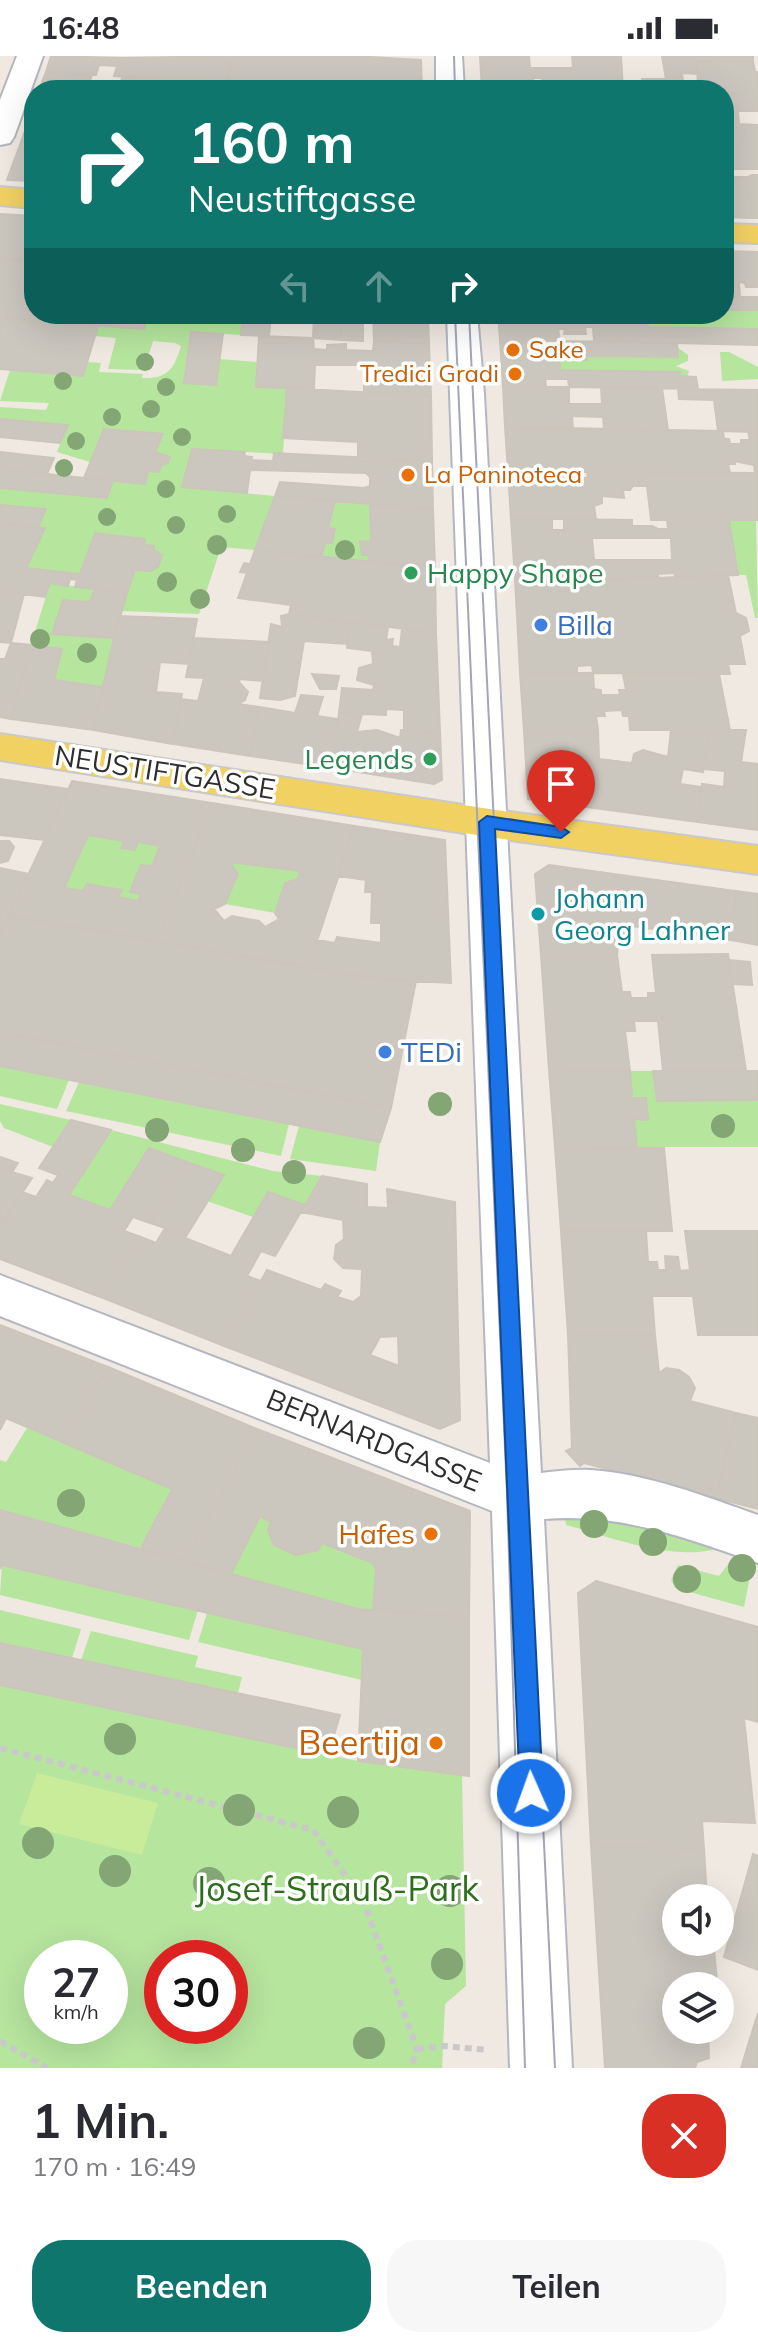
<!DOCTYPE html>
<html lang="de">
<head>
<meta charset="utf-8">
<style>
  :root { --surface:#fff; --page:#f7f7f7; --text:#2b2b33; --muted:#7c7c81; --accent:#0f766e }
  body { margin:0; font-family:Mulish,sans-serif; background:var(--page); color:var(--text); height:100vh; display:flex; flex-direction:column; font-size:30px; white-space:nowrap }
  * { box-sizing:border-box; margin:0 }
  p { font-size:26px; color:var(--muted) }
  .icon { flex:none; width:44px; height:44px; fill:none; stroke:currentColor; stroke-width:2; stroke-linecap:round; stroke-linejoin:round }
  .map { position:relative; height:2012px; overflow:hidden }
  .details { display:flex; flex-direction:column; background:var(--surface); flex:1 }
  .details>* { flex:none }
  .top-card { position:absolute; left:24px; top:24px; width:710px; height:244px; border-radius:32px; box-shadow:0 8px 32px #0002; background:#0f766e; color:#fff; overflow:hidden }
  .controls { position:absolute; left:662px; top:1828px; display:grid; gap:16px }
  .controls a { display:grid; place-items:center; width:72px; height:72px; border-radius:50%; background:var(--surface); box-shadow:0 8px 32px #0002; font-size:40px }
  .speed { position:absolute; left:24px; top:1884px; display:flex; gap:16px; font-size:40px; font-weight:700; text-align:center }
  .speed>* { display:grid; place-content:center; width:104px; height:104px; border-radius:50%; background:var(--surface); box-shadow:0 8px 32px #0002; line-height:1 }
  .speed small { font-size:20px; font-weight:400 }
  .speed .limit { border:12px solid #d22; background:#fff; color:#111 }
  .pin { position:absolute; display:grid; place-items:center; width:68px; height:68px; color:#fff; margin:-82px -34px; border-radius:50% 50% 50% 0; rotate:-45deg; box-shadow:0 0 8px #0007 }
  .pin .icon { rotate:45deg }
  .me { position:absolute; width:88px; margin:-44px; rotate:358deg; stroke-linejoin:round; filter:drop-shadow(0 0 6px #0008) }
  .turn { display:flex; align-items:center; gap:28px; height:168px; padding:0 32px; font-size:36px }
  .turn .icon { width:104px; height:104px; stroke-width:2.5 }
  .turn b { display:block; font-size:56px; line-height:68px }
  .lanes { display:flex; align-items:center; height:76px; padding:0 32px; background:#0003; justify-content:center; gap:40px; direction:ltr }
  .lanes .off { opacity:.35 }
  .round { display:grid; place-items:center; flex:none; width:84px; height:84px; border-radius:32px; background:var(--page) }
  .summary { display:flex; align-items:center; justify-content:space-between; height:136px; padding:0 32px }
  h1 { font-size:48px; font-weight:700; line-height:60px }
  .cta { display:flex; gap:16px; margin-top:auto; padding:16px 32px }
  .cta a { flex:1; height:92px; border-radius:32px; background:var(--accent); color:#fff; font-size:32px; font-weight:700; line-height:92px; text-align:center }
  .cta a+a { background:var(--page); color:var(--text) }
  .status { display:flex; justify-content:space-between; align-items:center; height:56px; padding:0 40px; background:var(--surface); direction:ltr }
  .status svg { height:22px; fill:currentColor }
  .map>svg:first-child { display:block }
</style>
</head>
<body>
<div class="status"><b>16:48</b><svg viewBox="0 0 49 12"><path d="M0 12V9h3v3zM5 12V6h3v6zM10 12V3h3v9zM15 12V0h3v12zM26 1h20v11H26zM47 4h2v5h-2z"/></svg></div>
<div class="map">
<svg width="758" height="2012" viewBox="0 0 758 2012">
  <rect width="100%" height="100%" fill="#efe9e1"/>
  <path fill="#b6e59e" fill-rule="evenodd" d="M724,254H758V273L648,271L646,258H724Z
    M148,258H243L241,279L192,276L184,327L216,329L220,303L257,306L256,331L287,332L283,398L192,393L183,431L275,440L255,494L221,491L199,558L121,555L135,514L151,515L158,511L162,500L154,494V490L144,489L145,483L95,477L80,518L26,512L45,473L38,471L45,454L0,449V432L113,424L145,428L148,415L168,407L170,401L155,396L163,378L104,373L90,406L57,396L67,370L0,363V351L46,354L49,347L0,345L10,314L83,320L88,306L101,307L99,316L143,318L142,322C168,323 174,313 181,290L175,287L153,285L144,314L108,313L116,282L95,280L98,270L144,273Z
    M677,291L688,299V305L676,310L689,315L687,321L680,320L679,316L560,314V303L587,304V300L677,301Z
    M720,296H729L758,311V323L722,325Z
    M335,445L370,448L371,486H361L362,499H370L368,506L321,501L325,487H332L335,473L328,472Z
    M729,464H756L758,562H755L746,519H738Z
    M50,527L95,533L90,546L63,544L52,578L114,582L103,631L54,624L61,593L31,589Z
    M88,779L124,785L122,793L135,794L138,786L160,790L152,810L141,809L130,836L141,838L138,845L118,841L121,834L87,828L83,835L64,832Z
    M230,806L300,815L298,823L285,827L275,857L225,848L238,818Z
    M0,1010L69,1024L57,1053L0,1040Z
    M630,1015H653L657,1045L758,1044V1091H637L634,1063H648L646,1043L632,1042Z
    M79,1026L289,1068L281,1100L66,1055Z
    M0,1048L71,1064L53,1091L4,1072L0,1065Z
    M299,1070L380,1086L376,1115L290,1103Z
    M111,1074L273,1115L322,1120L305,1149L268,1136L253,1161L207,1145L223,1119L149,1092L110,1154L69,1139Z
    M27,1372L172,1433L141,1492L0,1454V1404L6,1406Z
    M564,1452L734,1486C687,1512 615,1482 566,1469Z
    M260,1460L271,1466L268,1474L274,1489L296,1499L318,1494L322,1487L373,1507L376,1514L373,1553H358L231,1518Z
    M734,1501L753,1505L744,1551L675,1532L671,1524L678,1509L719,1520Z
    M2,1509L198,1554L189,1584L0,1539Z
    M0,1554L81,1573L72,1602L0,1587Z
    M207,1557L363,1593L362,1624L198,1586Z
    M91,1575L198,1600L195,1611L242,1621L238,1637L81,1604Z
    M0,1629L358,1705L462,1719L466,1930L445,1948L442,2012H0ZM42,1902H110V1970H42ZM162,1902H230V1970H162Z"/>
  <path fill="#c9ec9a" d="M37,1717L158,1747L142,1799L19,1768Z"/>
  <path fill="#cbc7bf" stroke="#cbc5ba" stroke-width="2" fill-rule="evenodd" d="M51,0L122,2L234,0L226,26L114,20L117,10L99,9L96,19L46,16Z
    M234,0H354L421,4L422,34H359L226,26Z
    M480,0H529L530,12H573L572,0H621L623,34H575L574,23L564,29L546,28L541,22H533L534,34H482Z
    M662,0H753V5H697V18L682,17L683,25L697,26L698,34H643L642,23H666Z
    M697,5H753L755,16H758V55H738L739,68L758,69V113H725L724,34H698Z
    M46,16L92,19L88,30L109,25L118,32L123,20L166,23L162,34H39Z
    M231,26L253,28L251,33L259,34L261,28L287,30L286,34H224Z
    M34,49V86H21Z
    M21,86H34V125L7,124Z
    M752,119H758V162H752L748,121Z
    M724,121H748L752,162L724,161Z
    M0,158L34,160V205L0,203Z
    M724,195L758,196V231H746L745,227L739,226L740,241H724Z
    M0,203L34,205L32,246H34V258H48L46,266L0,262Z
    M724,241H758V254H724Z
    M48,258H120L116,271L46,266Z
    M120,258H148L144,273L116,271Z
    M243,258H271L269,280L241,279Z
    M314,258H342L341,284L313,282Z
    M342,258H363V285L341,284Z
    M373,258H428L429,288L374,285Z
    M498,258H646L648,271L758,273V289L594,285L593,271H585L586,278H564L565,273H558L560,285L500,284Z
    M0,262L98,270L83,320L0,313Z
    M191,276L223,278L216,329L184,327Z
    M259,280L313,282L314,293L327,294V289L346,288V294L373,295L374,285L429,288L431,340L364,336V309H315L314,333L256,331Z
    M500,284H529L530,292H541V289L560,290V285L677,287L678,301L587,300V304L560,303V314L680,316V320L696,321L698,333L569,331L568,323H545L546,330H503Z
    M503,330L569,331V348H602L601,331L662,332L668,374L604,373L603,361L572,360L573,373L505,371Z
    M287,332L431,340L432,405L358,402V386L283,382Z
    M678,333L758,334V376L718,375L714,344L679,343Z
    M0,363L68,369L60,387L0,381Z
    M505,371L723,375L724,383H729L730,388H741V384H750L748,376H758V417H755L754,409L734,405L735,408H728L730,417L508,415Z
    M104,373L163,378L155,396L170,401L168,407L161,409L159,416L148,415L145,428L84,422Z
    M192,393L245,396L244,400L252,401L251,404L273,405L274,397L432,405L433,453L275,440L280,426L364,432L370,430V421L366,417L250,414L247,437L182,431Z
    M0,396L54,402L47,418L0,413Z
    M0,413L84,422L113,424L107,442L0,432Z
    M508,415L565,416L566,422H588L587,416L758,417V464H651L647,430H633L630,434H623L624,442L602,440V447L594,450L596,463H511Z
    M275,440L335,445L328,472L335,473L332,487H325L321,501L255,494Z
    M370,448L433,453L435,512L368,506L370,499H362L360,485L371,486Z
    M0,449L46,453L38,471L0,467Z
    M511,463H552V474H564V463L632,464V470H652L658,473H668L667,464H729L738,519L675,521L674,517L658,518V521L583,525L515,523ZM592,482H671L672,504H594Z
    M0,467L45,472L26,512L80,518L95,477L145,483L144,489L154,490V494L162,499L158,511L151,515L135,514L127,537L75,531L77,524L70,523L68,530L50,527L45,541L0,535Z
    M255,494L435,512L436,577L289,558L291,549L238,542L247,517L240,516L244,507L250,508Z
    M728,519L736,557L746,562L749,575L740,580L745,608H728L730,618L593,617L592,609L577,610V617H520L515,523L568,525V532L584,531L583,525Z
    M95,533L127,537L114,582L52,578L63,544L90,546Z
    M0,535L24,538L11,587L0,586Z
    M289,558L350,566L347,588L304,585L295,640L280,644L260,642L271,568L282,571L281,560Z
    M119,560L197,563L189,608L160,606L156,636L182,638L173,688L93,674Z
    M350,566L388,571L386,584L393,583L392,590L400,591L402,573L436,577L440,676L404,674V654L386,653V659L339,657L342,632L373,634L374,629L357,624L359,612L373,608L372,595L347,592Z
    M194,582L269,586L263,625L240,623L239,626L248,636L245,644L238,648L259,651L251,700L173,688L181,643L198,645L204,622L186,621Z
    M11,587L31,589L11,663L0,661V603H5Z
    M31,589L62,593L54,624L103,631L93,674L11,663Z
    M520,617H593L594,633L601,634V639H620L619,634H626L623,618H719L730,674H630L629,660H623L622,654L604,655L605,660H596L598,674L524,675Z
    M312,618L339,620L336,633H320Z
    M301,639L323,641L317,660L338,663L332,712L251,700L259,651L295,657Z
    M339,657L362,658L357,676L377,674L400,682L401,674L440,676L442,724L434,728L332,712Z
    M598,674L599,703L632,707L634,698L643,694L668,701L671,674H709L703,716L683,713L680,728L702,731L697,766L528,743L524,675Z
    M709,674H746L741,706L758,708V774L697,766L702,728L724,731L725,715L704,713Z
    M0,723L68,733L44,784L0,779Z
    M72,725L212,747L158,885L9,860ZM88,779L124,785L121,792L135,794L138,786L160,790L152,810L141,809L130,836L141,838L138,845L118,841L122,834L87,828L83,835L64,832Z
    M212,747L355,770L308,912L158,885ZM230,806L300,815L298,823L285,827L275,857L279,863L265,871L259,865L232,860L224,865L214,853L225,848L238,818Z
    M355,770L445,784L451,927L378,923L308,912L317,884L335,887L337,881L381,887V867H371L372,836H365L366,824L338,820Z
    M0,785H9L14,791L8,805L0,807Z
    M549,809L736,835L731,884L625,869L626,887L618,888L617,899H541L535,818Z
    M0,812L29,818L0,880Z
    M736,835L758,838V889L731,884Z
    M9,860L378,923L416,925L391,1052L0,976V880Z
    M728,898L746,1015H663L658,965H634L635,975H625L630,1015L549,1014L541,899H617L622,936H630L631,942H648V937H656L652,899Z
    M728,904L750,906L752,929L732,928Z
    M0,976L391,1052L380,1086L0,1010Z
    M549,1014L630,1015L632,1042H646L648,1064L634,1063L637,1091H555Z
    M653,1015H758V1044L657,1045Z
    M71,1064L111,1074L69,1139L110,1154L149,1092L187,1106L150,1167L133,1161L124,1175L141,1181L103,1242L0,1203V1170L22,1136L36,1141L47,1124L53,1127L58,1119L39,1112Z
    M555,1091L664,1092L672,1175H561Z
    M0,1101L18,1107L12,1116L32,1122L0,1170Z
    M187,1106L224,1119L185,1182L231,1200L268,1136L305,1149L275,1200L261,1195L247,1220L261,1225L224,1290L103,1242L141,1181L156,1187L165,1172L150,1167Z
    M322,1120L367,1128V1151L388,1152L387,1133L455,1146L460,1364L440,1373L224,1290L267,1214L321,1234L325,1228L341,1235L337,1241L353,1246L361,1240L362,1213L343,1212L334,1203L336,1189L344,1183L343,1164L301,1156ZM398,1280L399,1310L370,1299L380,1281Z
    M561,1175H646L648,1206H657L658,1214H666L665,1200L678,1201L680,1215L690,1214L685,1175H758V1279H698L693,1240H652L655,1279H568Z
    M0,1269L108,1311L62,1386L6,1362L0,1374Z
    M568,1279H655L659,1317L666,1312L679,1314L689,1321L695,1332L690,1345L736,1357L716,1442L584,1407L580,1410L566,1395L572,1392Z
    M108,1311L257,1373L185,1505L141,1492L172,1433L62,1386Z
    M736,1357L758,1362V1453L716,1442Z
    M257,1373L470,1455L469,1561L373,1553L376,1514L373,1507L322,1487L318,1494L296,1499L274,1489L268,1474L271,1466L260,1460L231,1518L185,1505Z
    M0,1454L358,1553L469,1561V1720L358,1705L363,1593L2,1509L0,1513Z
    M596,1525L758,1571V1666L744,1662L755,1767L702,1765L704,1793L591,1790L578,1537Z
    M0,1587L256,1641L340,1659L328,1699L0,1629Z
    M591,1790L704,1793L707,1842H676V1886H703L714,1893L717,1925L712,1930H676V1974H708L709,2002L697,2006L695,2012H605Z
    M753,1798L758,1800V1914L724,1901Z
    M758,1957V2012H741Z"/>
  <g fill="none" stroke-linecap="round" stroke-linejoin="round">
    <g stroke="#b4b7c1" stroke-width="4">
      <path id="minor" d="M17,0H43L14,81L10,87L0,89V44Z
        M436,0H462L464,34H436Z
        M447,258H477L484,338L541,1417C558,1415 574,1413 591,1414C648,1418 704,1440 758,1459V1507C686,1482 622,1457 544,1463L572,2012H510L492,1455L0,1260V1219L490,1407Z"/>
    </g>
    <g stroke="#c9c9c9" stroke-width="4">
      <path id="major" d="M0,131L34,134V152L0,149Z
        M724,168L758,169V187L724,186Z
        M0,678L496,754L758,790V818L496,782L0,704Z"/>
    </g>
    <path stroke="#c9c9c9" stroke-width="6" stroke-dasharray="7 5" stroke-linecap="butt" d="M0,1692L313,1774L363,1844L417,1993L411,2012
      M0,1985L47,2012
      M417,1993L444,1990L488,1994"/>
    <use href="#minor" fill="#fff" fill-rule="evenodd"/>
    <use href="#major" fill="#f2d163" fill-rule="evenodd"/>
    <path stroke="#a3a6b8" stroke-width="2" d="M454,0L455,34
      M455,258L507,1437L525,2012
      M469,258L555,2012"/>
  </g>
  <g fill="#84a574">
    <circle cx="145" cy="306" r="9"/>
    <circle cx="63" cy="325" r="9"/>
    <circle cx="166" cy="331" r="9"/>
    <circle cx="151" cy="353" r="9"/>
    <circle cx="112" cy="361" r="9"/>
    <circle cx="182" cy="381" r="9"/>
    <circle cx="76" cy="385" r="9"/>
    <circle cx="64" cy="412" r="9"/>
    <circle cx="166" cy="433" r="9"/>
    <circle cx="227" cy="458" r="9"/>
    <circle cx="107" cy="461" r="9"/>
    <circle cx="176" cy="469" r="9"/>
    <circle cx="217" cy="489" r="10"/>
    <circle cx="345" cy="494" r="10"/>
    <circle cx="167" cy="526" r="10"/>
    <circle cx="200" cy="543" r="10"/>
    <circle cx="40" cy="583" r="10"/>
    <circle cx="87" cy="597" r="10"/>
    <circle cx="440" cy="1048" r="12"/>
    <circle cx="723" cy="1070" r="12"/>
    <circle cx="157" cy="1074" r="12"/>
    <circle cx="243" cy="1094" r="12"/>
    <circle cx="294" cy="1116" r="12"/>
    <circle cx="71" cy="1447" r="14"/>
    <circle cx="594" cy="1468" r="14"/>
    <circle cx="653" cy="1486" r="14"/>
    <circle cx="742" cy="1512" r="14"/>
    <circle cx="687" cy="1523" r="14"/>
    <circle cx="120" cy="1683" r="16"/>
    <circle cx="239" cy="1754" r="16"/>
    <circle cx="343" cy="1756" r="16"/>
    <circle cx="38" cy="1787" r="16"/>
    <circle cx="115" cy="1815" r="16"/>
    <circle cx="209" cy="1827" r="16"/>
    <circle cx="450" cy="1835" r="16"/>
    <circle cx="447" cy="1908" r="16"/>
    <circle cx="369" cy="1987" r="16"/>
  </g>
  <path fill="#1a73e8" stroke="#114b97" stroke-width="2" d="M487,760L561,771L569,776L561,782L495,773L543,1737L540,1745L531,1748L523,1745L520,1737L479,766Z"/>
  <g fill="#e8710a" stroke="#fff" stroke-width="3">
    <circle cx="513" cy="294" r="8"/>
    <circle cx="515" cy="318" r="8"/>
    <circle cx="408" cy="419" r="8"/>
    <circle cx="431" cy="1478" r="8"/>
    <circle cx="436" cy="1687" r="8"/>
  </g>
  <g fill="#2e9e5b" stroke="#fff" stroke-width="3">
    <circle cx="411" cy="517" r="8"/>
    <circle cx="430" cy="703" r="8"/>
  </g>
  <g fill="#3f7fe0" stroke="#fff" stroke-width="3">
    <circle cx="541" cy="569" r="8"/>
    <circle cx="385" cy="996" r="8"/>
  </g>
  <circle fill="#0f9aa8" stroke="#fff" stroke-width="3" cx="538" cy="858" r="8"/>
  <g text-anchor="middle" stroke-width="7" stroke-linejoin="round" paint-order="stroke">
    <g font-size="24" fill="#c56008" stroke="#fff" text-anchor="start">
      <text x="529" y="302">Sake</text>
      <text x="499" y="326" text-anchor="end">Tredici Gradi</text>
      <text x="424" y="427">La Paninoteca</text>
    </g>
    <g font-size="28" fill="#27864d" stroke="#fff" text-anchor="start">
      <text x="427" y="527">Happy Shape</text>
      <text x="414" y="713" text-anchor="end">Legends</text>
    </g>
    <g font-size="28" fill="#366cbe" stroke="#fff" text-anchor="start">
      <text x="557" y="579">Billa</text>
      <text x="401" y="1006">TEDi</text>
    </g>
    <g font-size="28" fill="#2e2e2e" stroke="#fff">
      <text transform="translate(165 716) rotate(9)" y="10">NEUSTIFTGASSE</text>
      <text transform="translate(374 1384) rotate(22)" y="10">BERNARDGASSE</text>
    </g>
    <g font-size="28" fill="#0d838f" stroke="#fff" text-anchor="start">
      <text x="554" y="852">Johann<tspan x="554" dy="32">Georg Lahner</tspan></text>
    </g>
    <g font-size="28" fill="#c56008" stroke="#fff" text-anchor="end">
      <text x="415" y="1488">Hafes</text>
    </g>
    <g font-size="34" fill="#c56008" stroke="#fff" text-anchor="end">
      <text x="420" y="1699">Beertija</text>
    </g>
    <g font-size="34" fill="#2c6e1b" stroke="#fff">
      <text x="337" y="1845">Josef-Strauß-Park</text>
    </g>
  </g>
</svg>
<div class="controls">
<a><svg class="icon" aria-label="sound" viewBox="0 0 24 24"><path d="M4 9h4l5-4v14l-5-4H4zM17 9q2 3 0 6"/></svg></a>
<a><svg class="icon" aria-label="layers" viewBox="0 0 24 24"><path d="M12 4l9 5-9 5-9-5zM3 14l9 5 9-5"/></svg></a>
</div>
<div class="speed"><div>27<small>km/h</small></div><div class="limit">30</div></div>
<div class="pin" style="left:561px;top:776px;background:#d93025"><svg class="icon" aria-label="arrive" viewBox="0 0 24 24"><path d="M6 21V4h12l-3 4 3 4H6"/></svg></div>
<svg class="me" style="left:531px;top:1737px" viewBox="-20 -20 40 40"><circle r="17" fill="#1a73e8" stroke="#fff" stroke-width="3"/><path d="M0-11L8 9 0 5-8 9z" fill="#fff"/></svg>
<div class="top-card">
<div class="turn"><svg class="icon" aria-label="right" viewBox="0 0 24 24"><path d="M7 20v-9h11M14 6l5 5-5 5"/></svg><div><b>160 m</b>Neustiftgasse</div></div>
<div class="lanes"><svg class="icon off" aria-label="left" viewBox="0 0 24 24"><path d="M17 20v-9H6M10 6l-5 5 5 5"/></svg><svg class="icon off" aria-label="ahead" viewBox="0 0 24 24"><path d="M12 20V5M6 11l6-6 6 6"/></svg><svg class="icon" aria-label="right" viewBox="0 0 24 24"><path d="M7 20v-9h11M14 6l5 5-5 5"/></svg></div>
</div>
</div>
<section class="details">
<div class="summary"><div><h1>1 Min.</h1><p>170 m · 16:49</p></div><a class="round" style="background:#d93025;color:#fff"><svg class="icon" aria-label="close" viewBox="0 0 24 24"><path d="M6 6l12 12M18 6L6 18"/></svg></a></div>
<div class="cta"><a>Beenden</a><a>Teilen</a></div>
</section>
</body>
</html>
